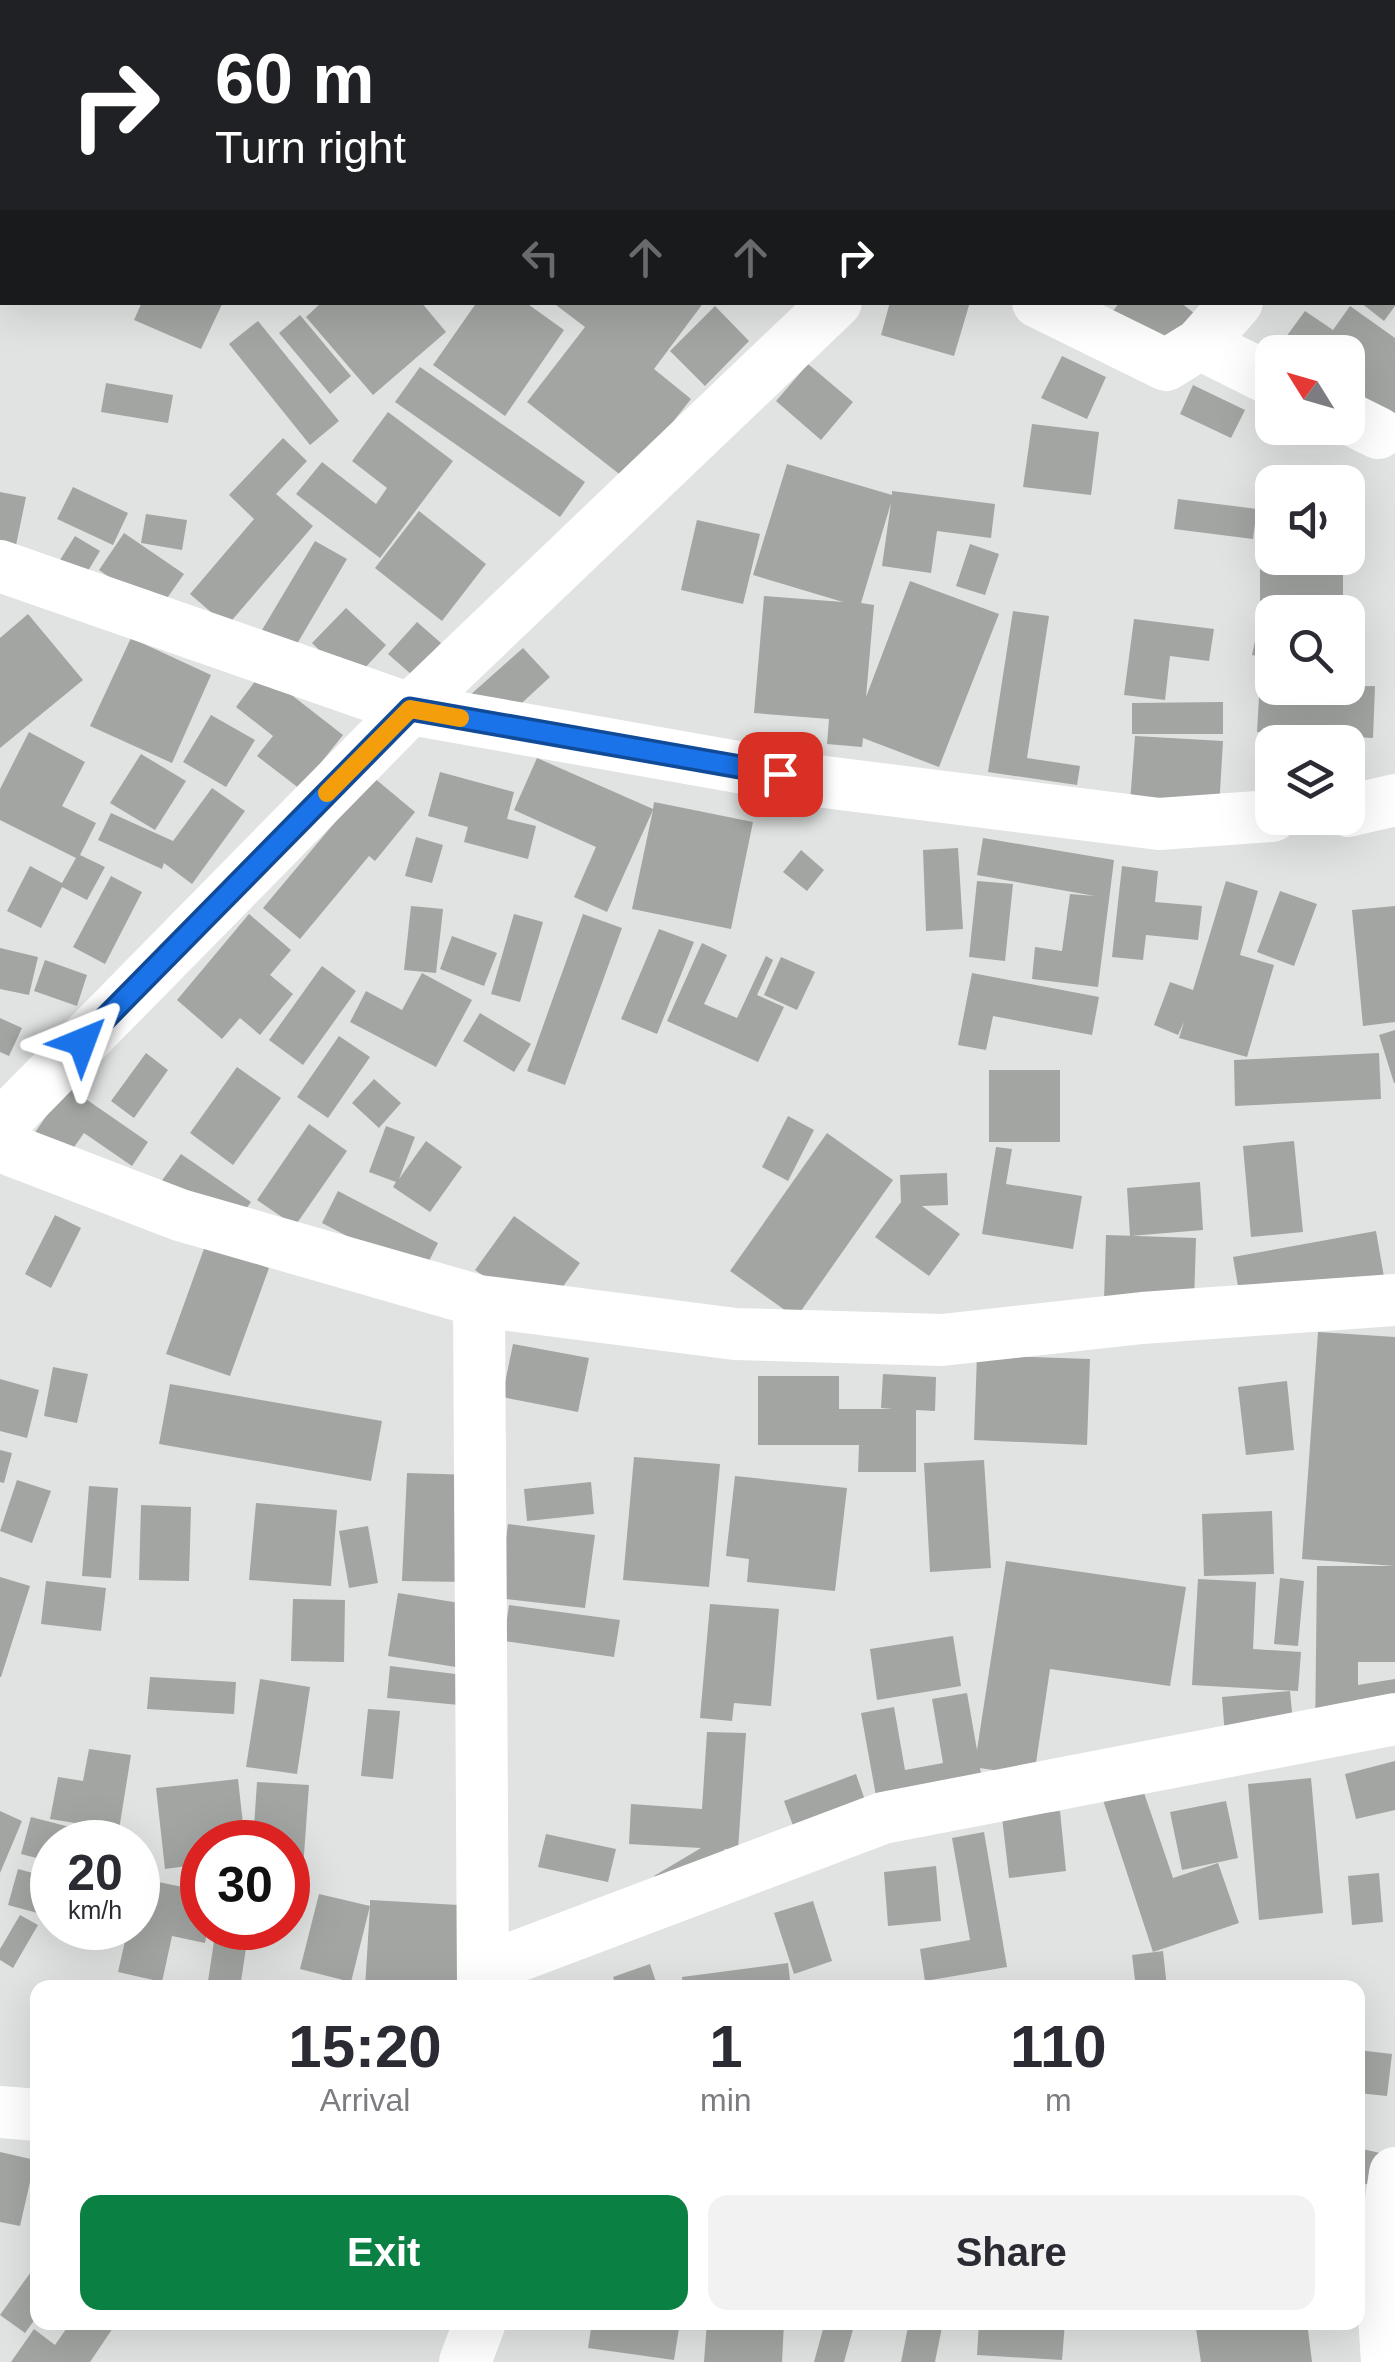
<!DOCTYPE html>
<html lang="en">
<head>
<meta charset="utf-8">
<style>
  :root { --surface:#fff; --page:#f2f2f3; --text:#2b2b33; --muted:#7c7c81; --accent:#0b8043 }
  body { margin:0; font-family:Helvetica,sans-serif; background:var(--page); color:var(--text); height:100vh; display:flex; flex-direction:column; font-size:38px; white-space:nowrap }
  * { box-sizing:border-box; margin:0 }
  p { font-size:32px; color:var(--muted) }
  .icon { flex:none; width:55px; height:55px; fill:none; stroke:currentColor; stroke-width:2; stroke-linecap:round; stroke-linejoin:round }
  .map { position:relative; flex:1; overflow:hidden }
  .side { position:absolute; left:30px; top:1980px; width:1335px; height:350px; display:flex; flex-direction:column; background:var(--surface); border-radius:20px; box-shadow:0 10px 40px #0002 }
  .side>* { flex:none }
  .top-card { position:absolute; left:0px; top:0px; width:1395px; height:305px; box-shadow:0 10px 40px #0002; background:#202124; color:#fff; overflow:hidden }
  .needle { width:65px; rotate:307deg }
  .fabs { position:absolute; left:1255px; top:335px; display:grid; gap:20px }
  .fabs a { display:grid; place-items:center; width:110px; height:110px; border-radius:20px; background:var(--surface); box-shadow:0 10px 40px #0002; font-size:50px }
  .speed { position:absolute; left:30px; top:1820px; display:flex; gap:20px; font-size:50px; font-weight:700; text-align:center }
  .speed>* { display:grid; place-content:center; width:130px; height:130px; border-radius:50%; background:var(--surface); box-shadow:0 10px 40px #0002; line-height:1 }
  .speed small { font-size:25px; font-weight:400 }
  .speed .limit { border:15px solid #d22; background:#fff; color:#111 }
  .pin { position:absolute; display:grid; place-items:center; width:85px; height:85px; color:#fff; margin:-42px; border-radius:20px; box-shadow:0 5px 15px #0006 }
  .me { position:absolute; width:110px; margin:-55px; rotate:44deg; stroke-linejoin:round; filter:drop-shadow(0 0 8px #0008) }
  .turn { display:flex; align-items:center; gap:35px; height:210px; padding:0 50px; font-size:45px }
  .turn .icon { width:130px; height:130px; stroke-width:2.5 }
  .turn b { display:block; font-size:70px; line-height:85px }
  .lanes { display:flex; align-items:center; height:95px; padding:0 50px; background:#0003; justify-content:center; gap:50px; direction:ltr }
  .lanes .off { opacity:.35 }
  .eta { display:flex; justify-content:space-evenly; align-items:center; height:170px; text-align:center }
  .eta b { font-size:60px; font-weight:600; line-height:70px }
  .cta { display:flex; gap:20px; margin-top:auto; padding:20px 50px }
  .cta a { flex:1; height:115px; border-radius:20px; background:var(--accent); color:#fff; font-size:40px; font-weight:600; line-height:115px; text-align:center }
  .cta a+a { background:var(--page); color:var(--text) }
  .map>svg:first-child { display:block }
</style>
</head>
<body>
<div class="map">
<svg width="1395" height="2362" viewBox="0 0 1395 2362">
  <rect width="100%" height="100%" fill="#e0e3e1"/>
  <path fill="#a2a5a2" d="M142,302H223L201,349L134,320Z
    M322,302H421L446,332L373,395L306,317Z
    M477,302H525L564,330L505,416L433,365Z
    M552,302H704L654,369L691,399L627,480L527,402L585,327Z
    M890,302H970L954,356L881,335Z
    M1120,302H1180L1195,314L1158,362L1105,321Z
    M1360,302H1395V306L1384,321Z
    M715,306L749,341L705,386L670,351Z
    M1350,306L1395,338V447L1348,413V352H1275L1305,311L1333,330Z
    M300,315L351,376L330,394L279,333Z
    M258,321L339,421L310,445L229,344Z
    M1062,356L1106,377L1087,419L1041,398Z
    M808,364L853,402L821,440L776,401Z
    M420,367L585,482L560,517L395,402Z
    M106,383L173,395L168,423L101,412Z
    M1193,385L1245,410L1231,438L1180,414Z
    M388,412L453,461L380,558L296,494L322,462L376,504L387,488L352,461Z
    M1032,424L1099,432L1091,495L1023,487Z
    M283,438L307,461L276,494L313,526L227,626L190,594L254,519L229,495Z
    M787,464L892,495V491L995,504L991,538L937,531L931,573L882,566L891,503L861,603L874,605L866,697L910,581L999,614L939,767L863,738L862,747L827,744L829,719L754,713L764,596L843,602L753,575Z
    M73,487L128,513L113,545L57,519Z
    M0,492L26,497L14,555L0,552Z
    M1178,499L1257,509L1253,539L1174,529Z
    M419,511L486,564L442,621L375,568Z
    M146,514L187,520L182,550L141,543Z
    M1260,518H1272V558H1343V601H1260Z
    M697,520L760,534L743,604L681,590Z
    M124,533L184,574L158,611L99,570Z
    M75,536L100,551L85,576L60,560Z
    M315,541L347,559L294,649L262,630Z
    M970,544L999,554L985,595L956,586Z
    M346,608L386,645L352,682L312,643Z
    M1013,611L1049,616L1027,758L1080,766L1077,785L988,772Z
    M28,614L83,680L0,748V638Z
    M1134,619L1214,629L1209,661L1170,656L1165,700L1124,695Z
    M417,622L441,643L412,675L388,654Z
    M1259,622L1272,625V659L1252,655Z
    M131,638L211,675L172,763L90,726Z
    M523,648L550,677L497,726L469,696Z
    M262,672L343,735L300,789L257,756L273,736L236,707Z
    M1260,681H1272V688L1375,686L1373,738L1257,732Z
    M1223,702V734H1132V703Z
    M211,715L255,740L226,787L183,762Z
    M29,732L85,762L62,806L96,823L80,855L105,867L87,900L62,887L41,928L7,911L30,866L62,883L76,858L0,820V789Z
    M1135,736L1223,741L1219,808L1130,803Z
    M141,754L186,781L155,830L110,803Z
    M537,758L653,809L654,802L753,822L731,929L632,909L653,810L607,912L574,897L596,847L514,810Z
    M440,772L514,792L507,819L536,826L528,859L464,842L468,827L428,816Z
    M373,777L415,812L375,861L369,856L300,939L263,908Z
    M212,788L245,811L192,884L164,863L162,869L98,840L111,813L173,841Z
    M416,837L443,845L432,883L405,876Z
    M983,838L1114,860L1098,987L1032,979L1035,947L1062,951L1070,894L1095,896L977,875Z
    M958,848L963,929L926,931L923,850Z
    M801,850L824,870L807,891L783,872Z
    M1122,866L1158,871L1155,902L1202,906L1198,940L1146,935L1143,960L1112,957Z
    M111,876L142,892L105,964L73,947Z
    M977,881L1013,884L1005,961L969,957Z
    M1226,881L1258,891L1240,955L1274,965L1247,1057L1179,1038L1184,1022L1178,1035L1154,1025L1170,982L1193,990Z
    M1280,891L1317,904L1294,966L1257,952Z
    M411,906L443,909L436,973L404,970Z
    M1395,906V1022L1363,1026L1352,910Z
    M249,914L291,950L270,975L293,994L260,1035L240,1018L222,1039L177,1000Z
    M514,914L543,922L520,1002L491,994Z
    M583,914L622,928L565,1085L527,1071Z
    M659,929L694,942L657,1034L621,1019Z
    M452,936L497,953L484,986L440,969Z
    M702,943L727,955L704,1004L737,1018L766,956L773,960L757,995L784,1007L758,1062L667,1021Z
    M0,948L38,957L29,995L0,989Z
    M781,957L815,972L797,1010L764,995Z
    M45,960L87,975L77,1006L34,991Z
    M322,966L356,991L303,1065L269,1040Z
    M422,973L472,1000L436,1067L350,1022L366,991L402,1010Z
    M972,973L1099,997L1092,1035L993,1016L986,1050L958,1045Z
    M480,1013L531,1044L514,1072L463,1041Z
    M0,1018L22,1028L9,1056L0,1052Z
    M1395,1030V1083H1394L1379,1035Z
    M339,1036L370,1057L328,1118L297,1097Z
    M146,1053L168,1070L134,1118L111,1101Z
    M1379,1053L1381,1099L1235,1106L1234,1060Z
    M237,1067L281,1098L233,1165L190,1133Z
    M989,1070H1060V1142H989Z
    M374,1079L401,1103L379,1128L352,1103Z
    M67,1086L148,1142L132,1166L84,1133L60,1167L27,1144Z
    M788,1116L814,1130L788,1181L762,1167Z
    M309,1124L347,1151L295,1226L257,1200Z
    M386,1126L415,1137L399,1179L426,1141L462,1167L430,1212L393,1187L396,1182L369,1172Z
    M827,1133L893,1180L796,1318L730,1271Z
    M1294,1141L1303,1232L1251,1237L1243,1146Z
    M996,1147L1012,1149L1006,1184L1082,1196L1073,1249L982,1234Z
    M181,1154L251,1202L227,1235L158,1186Z
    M947,1173L948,1205L922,1206L960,1234L929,1276L875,1237L901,1202L900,1175Z
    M1200,1182L1203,1230L1130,1236L1127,1188Z
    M338,1191L438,1243L422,1275L322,1223Z
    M55,1215L81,1228L51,1288L25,1274Z
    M514,1216L580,1263L541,1317L475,1270Z
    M1376,1231L1384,1277L1241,1304L1233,1257Z
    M1106,1235L1196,1238L1194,1304L1104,1301Z
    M205,1246L269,1268L230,1376L166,1354Z
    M1318,1332L1395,1337V1566L1302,1559Z
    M513,1344L589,1358L578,1412L502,1397Z
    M977,1355L1090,1359L1087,1445L974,1440Z
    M53,1367L88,1374L77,1423L44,1416Z
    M883,1374L936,1377L935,1411L916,1410V1472H858L859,1445H758V1376H839V1409H893L881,1408Z
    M0,1379L39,1390L27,1438L0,1431Z
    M1287,1381L1294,1450L1246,1455L1238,1387Z
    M170,1384L382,1421L371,1481L159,1444Z
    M0,1450L12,1453L4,1483L0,1482Z
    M634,1457L720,1464L709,1587L623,1580Z
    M984,1460L991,1568L930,1572L924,1463Z
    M407,1473L474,1475L469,1582L402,1581Z
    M735,1476L847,1488L835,1591L747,1582L749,1559L726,1556Z
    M17,1480L51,1491L32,1543L0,1531Z
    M591,1482L594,1514L527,1521L524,1489Z
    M89,1486L118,1488L111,1578L82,1576Z
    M256,1503L337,1510L331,1586L249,1580Z
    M141,1505L191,1507L189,1581L139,1580Z
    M1272,1511L1274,1574L1204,1576L1202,1514Z
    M508,1524L595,1535L585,1608L498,1598Z
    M368,1526L378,1583L349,1588L339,1531Z
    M1006,1561L1186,1587L1170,1686L1050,1669L1034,1776L980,1768L985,1798L880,1818L861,1713L894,1707L905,1770L943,1763L932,1699L967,1693L977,1750Z
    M1317,1566H1395V1662H1358V1685L1395,1679V1725L1364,1731L1358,1697L1357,1739H1315Z
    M0,1577L30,1586L1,1677H0Z
    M1280,1578L1304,1581L1298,1646L1274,1644Z
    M1198,1579L1256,1582L1253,1649L1301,1652L1298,1691L1192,1685Z
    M46,1581L106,1588L101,1631L41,1624Z
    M398,1593L478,1606L468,1669L388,1656Z
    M293,1599L345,1600L344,1662L291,1661Z
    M710,1604L779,1609L771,1706L734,1703L732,1721L700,1718Z
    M509,1605L620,1620L614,1657L504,1641Z
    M953,1636L961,1686L877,1700L870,1649Z
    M390,1666L472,1676L469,1706L387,1698Z
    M150,1677L236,1682L234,1714L147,1709Z
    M260,1679L310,1687L297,1774L246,1767Z
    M1290,1691L1295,1743L1226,1749L1222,1697Z
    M368,1709L400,1711L393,1779L361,1776Z
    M707,1732L746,1733L738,1850L724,1849L743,1879L679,1918L654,1876L701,1848L629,1844L631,1804L702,1809Z
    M89,1749L131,1755L119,1830L50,1819L58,1777L83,1781Z
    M1395,1761V1810L1356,1819L1345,1774Z
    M856,1774L870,1815L799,1842L784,1801Z
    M1311,1778L1323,1913L1259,1920L1248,1784Z
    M238,1779L245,1842H202V1864L165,1869L156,1788Z
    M257,1782L309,1785L302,1882H288V1842H253Z
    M1142,1787L1173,1878L1218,1863L1239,1923L1153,1952L1103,1800Z
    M1226,1801L1238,1858L1182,1870L1170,1812Z
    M0,1811L22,1821L0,1873Z
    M1060,1811L1066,1871L1009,1878L1002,1817Z
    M31,1817L124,1841V1842H52V1862L21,1854Z
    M984,1832L1007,1967L925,1981L920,1949L970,1940L952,1838Z
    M546,1834L616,1849L608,1882L538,1867Z
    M936,1866L941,1921L888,1926L884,1872Z
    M18,1869L52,1878V1917L8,1905Z
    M1379,1873L1383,1922L1352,1925L1348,1876Z
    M139,1878L202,1891V1928H208L205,1943L172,1936L162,1982L118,1972L128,1928H138Z
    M319,1894L370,1906V1900L476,1906L471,1988H365L370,1906L351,1982L300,1969Z
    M813,1901L832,1961L794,1974L774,1913Z
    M20,1915L38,1925L13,1968L0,1960V1949Z
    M216,1928H249L240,1988H207Z
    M1163,1951L1167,1988H1136L1132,1955Z
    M788,1963L791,1988H683L682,1977Z
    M650,1964L658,1988H617L613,1977Z
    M1358,2050L1392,2054L1387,2096L1358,2093Z
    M1358,2148L1389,2155L1382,2188L1358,2182Z
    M0,2152L35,2160L20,2226L0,2222Z
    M38,2262V2315L25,2333L0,2315Z
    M71,2322H117L90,2362H11L34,2329L55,2345Z
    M592,2322H680L674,2360L588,2348Z
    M707,2322H784L782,2362H704Z
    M825,2322H855L844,2362H814Z
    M909,2322H943L935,2362H901Z
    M979,2322H1065L1062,2360L977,2355Z
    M1195,2322H1307L1312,2362H1201Z"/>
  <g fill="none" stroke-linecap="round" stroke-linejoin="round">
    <path stroke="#fff" stroke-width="52" d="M618,0L621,2
      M382,2L384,0
      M1159,2L1161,0
      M1392,127L1395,124
      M1038,302L1166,365L1200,344L1237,302
      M1200,344L1272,380
      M1348,418L1378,433
      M0,566L410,709L817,781L1159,824L1272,816
      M1348,811L1395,800
      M0,1126L410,709L836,302
      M0,1146L180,1215L479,1301L735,1334L942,1340L1142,1318L1395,1300
      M479,1301L483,1988
      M510,1959L883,1818L1395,1719
      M0,2112L38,2115
      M465,2362L480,2322
      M1387,2362L1381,2269L1395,2173"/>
  </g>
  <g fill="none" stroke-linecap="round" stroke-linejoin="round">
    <g stroke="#114b97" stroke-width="25">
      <path id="route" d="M82,1042L410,709L780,774"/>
    </g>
    <use href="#route" stroke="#1a73e8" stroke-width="18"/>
    <path stroke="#f59e0b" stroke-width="18" d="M327,793L410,709L460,718"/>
  </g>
</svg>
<div class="fabs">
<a><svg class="needle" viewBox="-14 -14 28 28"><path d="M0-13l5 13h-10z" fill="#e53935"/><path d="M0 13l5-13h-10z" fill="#7c7c81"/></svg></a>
<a><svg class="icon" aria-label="sound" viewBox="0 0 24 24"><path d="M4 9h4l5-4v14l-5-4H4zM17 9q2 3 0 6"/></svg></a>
<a><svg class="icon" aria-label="search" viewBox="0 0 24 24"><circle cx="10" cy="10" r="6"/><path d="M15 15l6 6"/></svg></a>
<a><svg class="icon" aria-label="layers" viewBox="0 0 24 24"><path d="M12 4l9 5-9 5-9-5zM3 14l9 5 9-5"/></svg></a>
</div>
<div class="speed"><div>20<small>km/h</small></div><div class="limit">30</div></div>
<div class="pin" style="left:780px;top:774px;background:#d93025"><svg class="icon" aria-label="arrive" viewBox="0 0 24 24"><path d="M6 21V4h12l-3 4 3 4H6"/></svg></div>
<svg class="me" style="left:82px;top:1042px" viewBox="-20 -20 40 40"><path d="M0-17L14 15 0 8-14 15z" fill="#1a73e8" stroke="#fff" stroke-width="4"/></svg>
<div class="top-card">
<div class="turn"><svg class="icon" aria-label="right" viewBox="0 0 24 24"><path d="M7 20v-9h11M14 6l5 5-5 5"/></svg><div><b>60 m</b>Turn right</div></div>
<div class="lanes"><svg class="icon off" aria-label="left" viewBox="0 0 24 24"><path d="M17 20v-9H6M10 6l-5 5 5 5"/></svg><svg class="icon off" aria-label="ahead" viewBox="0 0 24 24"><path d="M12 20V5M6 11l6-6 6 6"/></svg><svg class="icon off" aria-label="ahead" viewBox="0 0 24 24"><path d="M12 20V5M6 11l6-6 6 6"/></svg><svg class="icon" aria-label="right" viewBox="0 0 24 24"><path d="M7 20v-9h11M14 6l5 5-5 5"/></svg></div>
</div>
<section class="side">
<div class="eta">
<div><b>15:20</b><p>Arrival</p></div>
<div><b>1</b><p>min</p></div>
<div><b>110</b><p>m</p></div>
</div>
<div class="cta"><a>Exit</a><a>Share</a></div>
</section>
</div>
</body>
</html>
